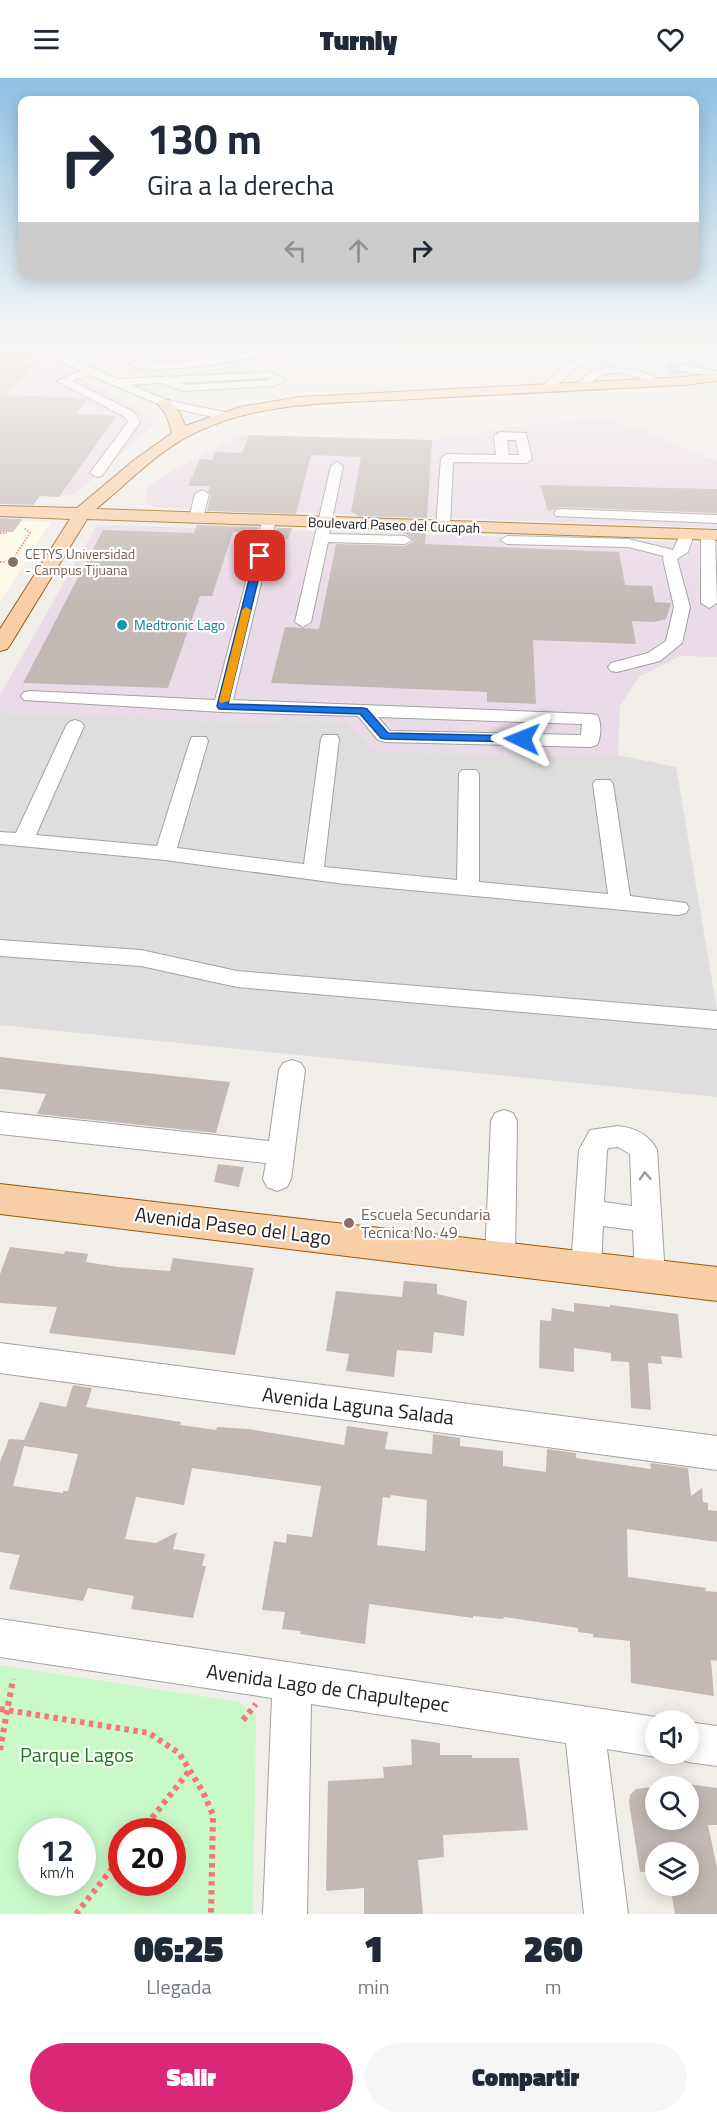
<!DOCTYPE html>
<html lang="es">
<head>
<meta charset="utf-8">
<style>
  :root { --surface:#fff; --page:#f6f6f7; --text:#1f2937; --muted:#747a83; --accent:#db2777 }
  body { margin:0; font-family:"Titillium Web",sans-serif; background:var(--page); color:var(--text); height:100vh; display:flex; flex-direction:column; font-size:22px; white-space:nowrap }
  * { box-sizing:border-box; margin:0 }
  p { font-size:20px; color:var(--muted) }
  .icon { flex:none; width:33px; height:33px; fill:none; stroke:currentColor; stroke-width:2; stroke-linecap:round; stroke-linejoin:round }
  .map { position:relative; height:1836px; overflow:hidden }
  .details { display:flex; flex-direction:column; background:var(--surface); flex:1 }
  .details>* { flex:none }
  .guide { position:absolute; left:18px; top:18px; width:681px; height:183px; border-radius:12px; box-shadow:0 3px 15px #0003; background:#fff; color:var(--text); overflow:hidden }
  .controls { position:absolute; left:645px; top:1632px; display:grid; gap:12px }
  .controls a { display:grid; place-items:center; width:54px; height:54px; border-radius:50%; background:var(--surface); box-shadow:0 3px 15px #0003; font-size:30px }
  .speed { position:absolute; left:18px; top:1740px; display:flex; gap:12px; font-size:30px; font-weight:700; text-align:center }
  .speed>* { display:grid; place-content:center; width:78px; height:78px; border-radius:50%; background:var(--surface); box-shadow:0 3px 15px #0003; line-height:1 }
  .speed small { font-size:15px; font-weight:400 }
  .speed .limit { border:9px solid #d22; background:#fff; color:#111 }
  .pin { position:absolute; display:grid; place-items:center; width:51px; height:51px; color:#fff; margin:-26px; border-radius:12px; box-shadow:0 3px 9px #0006 }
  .me { position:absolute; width:66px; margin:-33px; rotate:272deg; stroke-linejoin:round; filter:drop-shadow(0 0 4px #0008) }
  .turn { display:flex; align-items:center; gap:21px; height:126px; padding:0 30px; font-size:27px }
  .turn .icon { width:78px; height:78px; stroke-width:2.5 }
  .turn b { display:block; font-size:42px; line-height:51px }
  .lanes { display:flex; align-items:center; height:57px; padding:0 30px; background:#0003; justify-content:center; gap:30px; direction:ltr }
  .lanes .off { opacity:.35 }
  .eta { display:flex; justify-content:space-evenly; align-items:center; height:102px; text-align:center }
  .eta b { font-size:36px; font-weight:800; line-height:42px }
  .button { display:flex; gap:12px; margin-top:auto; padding:12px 30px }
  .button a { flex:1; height:69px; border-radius:36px; background:var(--accent); color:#fff; font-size:24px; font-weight:800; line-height:69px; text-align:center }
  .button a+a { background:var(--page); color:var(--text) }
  header { display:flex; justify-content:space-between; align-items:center; height:78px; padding:0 30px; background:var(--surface); font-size:27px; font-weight:800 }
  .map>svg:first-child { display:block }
</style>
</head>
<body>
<header><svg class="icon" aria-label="menu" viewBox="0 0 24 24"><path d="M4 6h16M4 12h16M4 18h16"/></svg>Turnly<svg class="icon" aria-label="heart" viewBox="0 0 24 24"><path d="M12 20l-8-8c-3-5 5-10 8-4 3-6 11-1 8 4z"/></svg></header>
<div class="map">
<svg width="717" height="1836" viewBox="0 0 717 1836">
  <rect width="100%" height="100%" fill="#f1ede8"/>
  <path fill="#dfdede" d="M0,634L262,645L282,642L346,644L373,672L501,678L618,677L676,689L717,932V1019L0,947Z"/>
  <path fill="#eadbe8" d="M0,268H32L29,272L32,277L82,297L81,301L145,335L153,342L152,349L74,417L0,419Z
    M398,268L138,294L55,269V268Z
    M609,342L644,352L707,380L717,382V450L153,429L145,424L146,412L165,396L239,358L430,363L528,347Z
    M97,447L717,465V579L681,578L639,599L620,628L618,677L501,678L373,672L346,644L282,642L262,645L0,634V617Z"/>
  <path fill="#fefce5" d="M0,442L51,444L0,524Z"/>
  <path fill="#c9f8c9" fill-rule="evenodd" d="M0,1587L239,1624L256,1637L253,1836H0ZM32,1754H82V1804H32ZM122,1754H172V1804H122Z"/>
  <path fill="#c2b9b5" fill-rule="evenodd" d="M0,279L29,280L24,285L34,286L5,317L85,320L87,322L76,336L116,338L59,419L40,418L33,427L0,426Z
    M249,357L432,362L427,440L358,438L351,434L361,379L311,377L296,436L207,433L211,417L208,413L210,408H188L200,381L212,382L216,374L242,375Z
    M540,407L717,411V435L561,429L548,433Z
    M0,440L23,441L13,454H0Z
    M197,447L258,449L257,454H233L212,518H200L168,610L23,605L103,452L194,455Z
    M277,450H292L288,461H274Z
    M388,453L426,455L425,466L619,474L625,507L652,508L655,524L671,525L666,541L654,544L632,543L636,566L533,562L536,626L487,624V614L271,605L285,549L319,551L336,466L405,468L414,463L406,456Z
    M0,979L60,986L230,1004L216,1055L37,1036L46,1016L0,1011Z
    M218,1086L244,1089L239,1109L214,1104Z
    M10,1169L64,1176L65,1173L88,1176L86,1184L118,1189L170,1193L173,1180L254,1190L235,1277L49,1255L57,1229L0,1225V1196Z
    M404,1203L437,1206V1216L467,1223L464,1258L434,1254L432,1275L397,1272L394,1299L346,1293L349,1276L326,1273L336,1213L402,1219Z
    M574,1225L610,1229V1227L678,1236L682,1280L661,1278L662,1286L648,1285L651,1332L631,1330L629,1284L611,1283V1275L574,1270V1294L539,1290L540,1242L551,1243L552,1230L574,1234Z
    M73,1307L92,1310L86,1329L181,1344L180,1347L216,1352L217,1349L248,1351L344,1367L347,1348L388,1354L385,1371L432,1376L433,1356L460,1360V1368L503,1373V1388L546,1394L547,1371L576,1375V1380L651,1391L650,1385L688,1390L691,1418L702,1410L703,1424L708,1425V1432L717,1433V1464L627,1451L628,1499L706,1510L705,1513L717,1514V1583L711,1582L714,1618L631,1605L630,1563L593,1559V1556L578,1554V1550L504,1539L503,1541L473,1538V1540L369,1526L365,1566L300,1556L301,1553L282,1551L285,1534L262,1532L274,1463L286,1465L287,1456L312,1459L321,1408L192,1390L184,1427L136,1419L125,1461L156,1465L177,1454L173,1471L205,1476L202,1488H206L193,1540L131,1531L134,1518L88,1510L83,1523L9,1511L20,1477L0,1474V1384L9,1361L24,1362L40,1324L66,1329ZM24,1368L78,1376L68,1413H63V1415L13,1408ZM391,1417L427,1422L425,1473L377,1467L383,1419L390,1420Z
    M411,1661L440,1665V1677H472V1680H519L528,1752L443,1757L444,1779L418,1782L423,1836H364V1810L326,1813L328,1703L384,1700L383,1689L412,1687Z
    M681,1705L717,1710V1747H708L717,1790V1836H675L670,1808H688V1774H656V1793L640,1794L629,1725L630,1717L636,1711L652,1709V1707ZM656,1708H688V1742H656Z"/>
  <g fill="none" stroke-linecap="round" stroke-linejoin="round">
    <path stroke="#c7c4c0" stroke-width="12" stroke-dasharray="12 6" stroke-linecap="butt" d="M668,291L681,290"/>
    <g stroke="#a2a2a2" stroke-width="2">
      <path id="minor" d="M48,268L55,274L118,301L270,294L286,302L273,308L184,313L161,305L131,307L167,322L229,335V341L225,342L160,327L90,297L72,303L134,334L140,344L102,398L97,399L90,395L128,344L125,339L57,303L81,293L41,274L0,275V269ZM268,300L271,302L185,307L180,305Z
        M165,268H179L145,286L231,279L267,268H283C265,282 145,300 129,287Z
        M293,268H315L319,271L314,274Z
        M614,268H629C615,280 592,282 575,291C566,297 558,309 549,312L543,309C561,285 587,278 614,268Z
        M681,287L717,293V299L677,292V288Z
        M609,289L640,293L666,304L660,307C642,302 621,290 602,297C594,300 590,309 582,311L576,308L589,295Z
        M500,354L526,355L532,381L526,385L453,384L450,448L448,451H438L436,448L441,380L447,376L496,377L494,358ZM507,362H516L519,377H509Z
        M337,384L343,388L329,456L405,458L412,462L405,466L328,464L311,544L303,549L295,544L331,388Z
        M202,412L209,416L203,440L201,443H191L189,440L195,416Z
        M561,431L717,437V445L556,438L554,435L556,432Z
        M269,439L276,443L233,622L591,636L597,637C602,644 601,660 597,667L590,669L385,664L378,662L358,638L222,634L24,622L21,618L24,614L30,613L215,622L262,443ZM378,639L582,646L581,657L390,653Z
        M687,452L694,456L688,474L677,481L690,529L682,565L660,583L617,594L611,593L608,589L611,585L648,575L666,563L674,529L663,481L664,478L628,469L507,466L500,462L507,458L628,461L673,472L682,453Z
        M708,453L715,457L717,525L709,530L701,525V457Z
        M75,642L81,644L84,648L36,757L157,768L190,663L192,659H206L208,663L177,770L304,786L321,661L323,657H337L339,661L324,789L457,802L459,696L462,692H476L479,696V804L608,816L593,706L596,702H610L613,706L630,818L686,825L689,830L686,835L678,837L345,806L165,782L0,766V754L16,755L66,648L69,644Z
        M0,862L141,872L237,893L717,933V951L237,909L141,888L0,878Z
        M292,982L301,985L305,992L291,1101L287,1109L277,1113L267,1109L263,1101L266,1085L0,1056V1034L269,1063L279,992L283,985Z
        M504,1032L513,1035L517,1043L515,1180L510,1189L500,1193L490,1189L485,1180L491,1043L495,1035Z
        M618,1048C635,1050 649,1056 657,1072L665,1198L661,1207L650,1211L639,1207L635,1198L633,1152L603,1148L601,1190L596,1199L586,1203L576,1199L571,1190L579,1072L590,1052ZM618,1069L630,1076L632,1128L604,1124L607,1073L608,1070Z
        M0,1265L717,1358V1392L0,1295Z
        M0,1541L656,1639L664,1642H656V1676H664L656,1679L607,1671L628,1836H584L566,1665L311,1626L307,1836H263L272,1620L0,1579Z
        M688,1644L717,1648V1688L688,1684L674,1678L673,1676H688Z"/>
    </g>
    <g stroke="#975b07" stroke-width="2">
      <path id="major" d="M717,295V303L683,307C594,311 505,316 415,321C344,325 267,322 201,352C161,369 129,404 96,431L717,452V462L87,441L10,567L7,571L0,573V551L70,441L0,438V428L77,430L133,383L172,355L166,336L157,325L159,322H169L180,335L185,348L240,329L300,319L683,299Z
        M0,1106L717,1189V1223L0,1136Z"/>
    </g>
    <path stroke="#f47877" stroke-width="2" stroke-dasharray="1.5 1.5" stroke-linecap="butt" d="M0,455H7
      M0,484H11L30,455L24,450"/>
    <path stroke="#f47877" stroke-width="6" stroke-dasharray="4.5 4.5" stroke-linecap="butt" d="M0,1631L149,1655L179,1675L203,1714L213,1737L211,1836
      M243,1642L256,1626
      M0,1672L13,1601
      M141,1754L190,1692
      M76,1836L122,1778"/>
    <use href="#minor" fill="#fff" fill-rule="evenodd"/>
    <use href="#major" fill="#f8cea6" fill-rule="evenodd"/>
  </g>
  <defs><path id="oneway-chevron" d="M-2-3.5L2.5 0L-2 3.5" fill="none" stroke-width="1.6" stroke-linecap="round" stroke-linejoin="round" transform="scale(1.5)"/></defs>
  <use stroke="#9b9b9b" href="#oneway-chevron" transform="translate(645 1098) rotate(-93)"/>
  <linearGradient id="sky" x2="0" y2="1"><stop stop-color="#8fc1e3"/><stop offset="0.51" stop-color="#f9f7f5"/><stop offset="1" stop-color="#f9f7f5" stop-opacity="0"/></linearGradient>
  <rect width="717" height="525" fill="url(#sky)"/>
  <path fill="#1a73e8" stroke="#114b97" stroke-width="1.5" d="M260,475L264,478L228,626L363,630L367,631L388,655L522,658L527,661L525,664L385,661L381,660L360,636L219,631L217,628L255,478Z"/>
  <path fill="#f59e0b" d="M246,529L251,532L229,623L220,625L219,623L242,532Z"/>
  <g fill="#8d6e63" stroke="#fff" stroke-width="2">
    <circle cx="13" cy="484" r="6"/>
    <circle cx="349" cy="1145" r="6"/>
  </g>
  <circle fill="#0f9aa8" stroke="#fff" stroke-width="2" cx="122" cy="547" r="6"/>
  <g text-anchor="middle" stroke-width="4.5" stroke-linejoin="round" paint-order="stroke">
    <g font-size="14" fill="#212121" stroke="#fff">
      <text transform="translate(394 447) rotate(2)" y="5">Boulevard Paseo del Cucapah</text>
    </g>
    <g font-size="14" fill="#785e54" stroke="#fff" text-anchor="start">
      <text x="25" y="481">CETYS Universidad<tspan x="25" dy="16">- Campus Tijuana</tspan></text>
    </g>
    <g font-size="14" fill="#0d838f" stroke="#fff" text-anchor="start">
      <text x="134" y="552">Medtronic Lago</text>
    </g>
    <g font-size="16" fill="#785e54" stroke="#fff" text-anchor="start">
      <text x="361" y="1142">Escuela Secundaria<tspan x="361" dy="18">Tecnica No. 49</tspan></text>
    </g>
    <g font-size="20" fill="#212121" stroke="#fff">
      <text transform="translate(233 1148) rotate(7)" y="7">Avenida Paseo del Lago</text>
      <text transform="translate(358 1328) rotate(7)" y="7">Avenida Laguna Salada</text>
      <text transform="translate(328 1610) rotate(8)" y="7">Avenida Lago de Chapultepec</text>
    </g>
    <g font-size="20" fill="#127d11" stroke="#fff">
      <text x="77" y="1684">Parque Lagos</text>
    </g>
  </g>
</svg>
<div class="controls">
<a><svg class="icon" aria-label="sound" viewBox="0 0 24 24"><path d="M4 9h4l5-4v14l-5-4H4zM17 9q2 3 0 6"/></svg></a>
<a><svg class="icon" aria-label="search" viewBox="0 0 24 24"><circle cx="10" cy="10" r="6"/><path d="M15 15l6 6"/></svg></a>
<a><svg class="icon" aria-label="layers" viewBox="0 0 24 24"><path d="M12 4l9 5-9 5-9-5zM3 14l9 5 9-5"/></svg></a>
</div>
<div class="speed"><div>12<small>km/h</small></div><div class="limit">20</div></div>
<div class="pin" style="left:260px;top:478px;background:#d93025"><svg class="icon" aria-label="arrive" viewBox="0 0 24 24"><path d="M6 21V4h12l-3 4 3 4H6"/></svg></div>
<svg class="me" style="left:522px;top:661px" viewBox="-20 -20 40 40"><path d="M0-17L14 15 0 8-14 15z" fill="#1a73e8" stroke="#fff" stroke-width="4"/></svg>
<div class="guide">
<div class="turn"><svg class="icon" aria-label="right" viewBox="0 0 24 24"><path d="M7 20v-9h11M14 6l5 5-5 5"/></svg><div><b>130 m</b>Gira a la derecha</div></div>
<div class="lanes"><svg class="icon off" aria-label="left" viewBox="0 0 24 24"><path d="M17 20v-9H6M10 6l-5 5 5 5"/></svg><svg class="icon off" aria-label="ahead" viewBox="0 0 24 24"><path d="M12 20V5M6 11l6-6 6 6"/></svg><svg class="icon" aria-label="right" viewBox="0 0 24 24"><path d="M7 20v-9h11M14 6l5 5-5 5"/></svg></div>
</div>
</div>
<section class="details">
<div class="eta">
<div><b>06:25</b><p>Llegada</p></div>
<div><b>1</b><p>min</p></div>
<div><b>260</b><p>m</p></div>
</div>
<div class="button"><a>Salir</a><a>Compartir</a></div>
</section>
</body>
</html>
